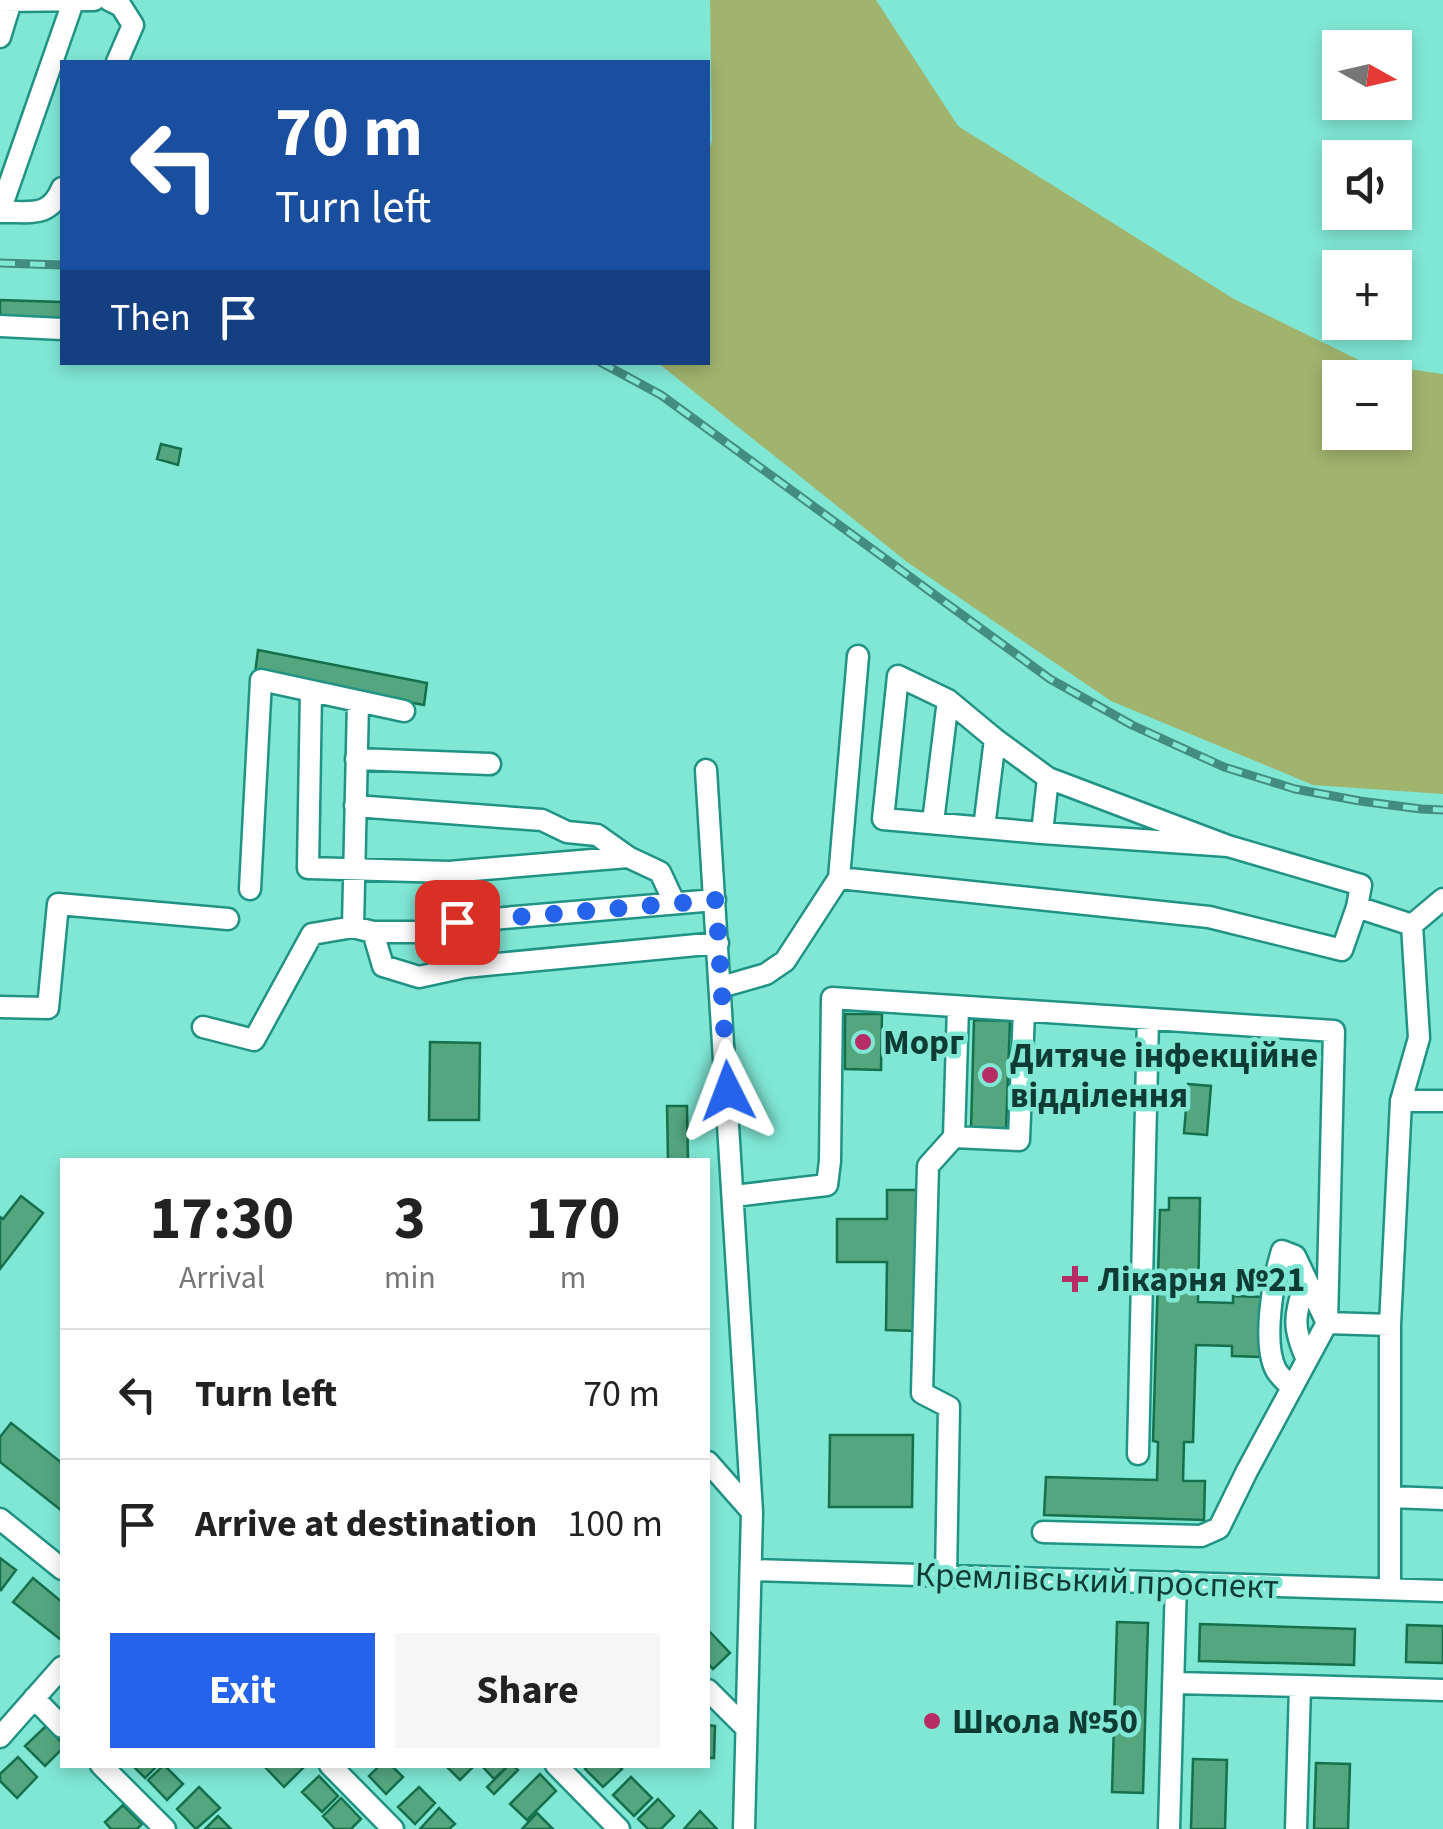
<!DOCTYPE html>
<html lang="en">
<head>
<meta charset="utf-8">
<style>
  :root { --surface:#fff; --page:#f6f6f6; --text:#222; --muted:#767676; --line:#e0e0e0; --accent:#2563eb }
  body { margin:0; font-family:"Source Sans 3",sans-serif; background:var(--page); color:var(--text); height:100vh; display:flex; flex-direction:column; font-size:38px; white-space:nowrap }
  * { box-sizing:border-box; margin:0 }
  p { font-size:32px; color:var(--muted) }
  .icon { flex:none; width:55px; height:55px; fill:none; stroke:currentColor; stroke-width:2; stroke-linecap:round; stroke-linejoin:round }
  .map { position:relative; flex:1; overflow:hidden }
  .panel { position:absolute; left:60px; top:1158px; width:650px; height:610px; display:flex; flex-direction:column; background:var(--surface); border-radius:0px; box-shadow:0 5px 15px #0003 }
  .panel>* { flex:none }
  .hud { position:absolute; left:60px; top:60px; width:650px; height:305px; border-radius:0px; box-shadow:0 5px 15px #0003; background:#1a4fa0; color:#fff; overflow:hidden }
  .needle { width:65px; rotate:98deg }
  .fabs { position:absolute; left:1322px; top:30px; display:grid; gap:20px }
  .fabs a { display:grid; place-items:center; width:90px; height:90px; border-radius:0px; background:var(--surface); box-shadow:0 5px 15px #0003; font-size:50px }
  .pin { position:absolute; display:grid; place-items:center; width:85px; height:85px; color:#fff; margin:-42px; border-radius:20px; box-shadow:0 5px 15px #0006 }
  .me { position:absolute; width:110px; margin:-55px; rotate:357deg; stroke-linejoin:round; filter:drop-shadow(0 0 8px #0008) }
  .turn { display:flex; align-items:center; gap:35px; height:210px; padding:0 50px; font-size:45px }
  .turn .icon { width:130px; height:130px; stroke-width:2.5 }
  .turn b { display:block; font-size:70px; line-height:85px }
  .then { display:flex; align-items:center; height:95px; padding:0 50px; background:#0003; gap:20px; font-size:38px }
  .eta { display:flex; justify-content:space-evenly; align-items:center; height:170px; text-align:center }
  .eta b { font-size:60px; font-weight:700; line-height:70px }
  .primary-button { display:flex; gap:20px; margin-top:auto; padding:20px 50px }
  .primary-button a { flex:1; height:115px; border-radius:0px; background:var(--accent); color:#fff; font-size:40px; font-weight:700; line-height:115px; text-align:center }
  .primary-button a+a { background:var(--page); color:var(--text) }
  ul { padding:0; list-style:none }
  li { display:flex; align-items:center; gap:30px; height:130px; padding:0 50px; border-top:2px solid var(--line) }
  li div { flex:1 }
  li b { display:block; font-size:38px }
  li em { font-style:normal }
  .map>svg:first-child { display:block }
</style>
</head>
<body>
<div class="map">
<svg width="1443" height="1829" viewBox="0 0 1443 1829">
  <rect width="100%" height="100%" fill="#80e7d5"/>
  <path fill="#a1b46e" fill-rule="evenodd" d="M710,0H876L958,126L1234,299L1365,363L1443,374V794L1313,785L1111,701L907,562L658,363L708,362V154L712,141ZM1340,378H1395V432H1340Z"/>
  <path fill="#54a67f" stroke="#15704c" stroke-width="2.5" d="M0,300L62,302V319L0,317Z
    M161,444L181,449L178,465L157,459Z
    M258,650L427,683L424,705L255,674Z
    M845,1014H882L881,1070L845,1069Z
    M974,1020L1010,1021L1006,1130L971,1129Z
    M430,1042L480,1043L479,1120H429Z
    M1188,1084L1211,1086L1207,1135L1184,1133Z
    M667,1106H687L688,1160H668Z
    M887,1190H917L916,1331L886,1330L887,1262H837V1219H887Z
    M21,1196L43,1213L0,1269V1217L3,1219Z
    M1169,1198H1200L1198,1302L1233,1303V1296L1263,1297L1261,1357L1232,1356V1346L1196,1345L1193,1442H1184L1183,1481H1205L1204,1520L1044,1515L1046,1477L1157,1480L1158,1442L1153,1441L1160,1210H1169Z
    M11,1423L62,1463V1511L0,1462V1437Z
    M830,1435H913L912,1507H829Z
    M0,1558L16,1570L1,1590L0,1589Z
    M33,1578L62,1602V1637L60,1639L13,1602Z
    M1117,1622L1148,1623L1143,1793L1112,1792Z
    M1200,1624L1355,1629L1354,1665L1199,1661Z
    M1407,1625L1443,1626V1663L1406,1662Z
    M708,1630L730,1653L713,1669L708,1664Z
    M708,1725L715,1726L714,1758H708Z
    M46,1726L62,1743V1749L45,1766L25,1746Z
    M18,1757L37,1777L17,1798L0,1781V1774Z
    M1193,1759L1227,1760L1225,1829H1191Z
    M1316,1763L1350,1764L1348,1829H1314Z
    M132,1765H158L145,1778Z
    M164,1765L183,1784L167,1800L148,1780Z
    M269,1765H306L284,1787L266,1768Z
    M380,1765H391L403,1777L386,1794L369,1776Z
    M445,1765H475L460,1780Z
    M483,1765H509L494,1779L482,1766Z
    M509,1765H512L518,1770L494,1794L487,1787Z
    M589,1765H618L622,1769L603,1787L585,1769Z
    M540,1774L556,1791L527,1820L510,1804Z
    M319,1776L338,1796L322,1812L302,1792Z
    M631,1777L652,1798L634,1816L613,1795Z
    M199,1787L220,1808L196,1829L177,1809Z
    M419,1787L435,1803L415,1824L398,1807Z
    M341,1798L361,1819L351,1829H335L323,1816Z
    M658,1799L674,1816L661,1829H648L638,1819Z
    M123,1805L142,1824L137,1829H111L105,1822Z
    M439,1808L455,1824L449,1829H420Z
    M700,1811L717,1829H684Z
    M537,1813L553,1829H522Z
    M218,1816L231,1829H205Z"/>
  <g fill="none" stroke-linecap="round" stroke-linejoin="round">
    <g stroke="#209384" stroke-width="25">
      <path id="minor" d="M109,0L121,6L133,25L117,62
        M0,1L94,0
        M0,37L11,1
        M0,211L73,2
        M0,212C30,211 49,219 62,188
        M0,326L62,329
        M858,656L839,878L1209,917L1342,950L1357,907L1412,925
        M311,691L308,868L449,872L628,857L660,872L674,902
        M356,759L490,764
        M706,770L752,1512L744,1829
        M355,806L542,820L567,832L597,835L628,857
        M933,822L948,700
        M984,828L995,739
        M1042,833L1048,778
        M1228,846L1048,778L995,739L948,700L898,676L883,819L1042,833L1228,846L1361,885L1357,907
        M250,889L261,680L404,711
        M353,927L358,702
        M373,932L383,966L419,977L465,967L718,943
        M721,987L766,974L785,961L839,878
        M0,1007L48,1008L58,904L228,919
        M203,1027L254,1040L312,934L353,927L373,932H431L457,922L715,900
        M1401,1101H1443
        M954,1137L958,1007
        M734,1196L827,1185L830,1161L832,998L1334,1031L1327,1323L1390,1325
        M1306,1279C1295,1316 1291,1324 1307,1360
        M1138,1454L1148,1019
        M708,1462L752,1512
        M1391,1497L1443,1499
        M0,1519L62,1569
        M1043,1532L1201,1536L1219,1528L1247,1471L1327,1323L1295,1256L1282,1251C1273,1280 1262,1343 1276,1370C1280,1377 1287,1382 1292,1388
        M751,1570L1443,1591
        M946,1576L949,1407L922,1393L928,1166L954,1137L1019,1140L1024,1011
        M1390,1588V1325L1401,1101L1419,1038L1412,925L1443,899
        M1174,1683L1300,1686L1296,1829
        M1300,1686L1443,1690
        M708,1690L746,1728
        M34,1698L62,1727
        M0,1737L62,1667
        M101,1765L165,1829
        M330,1765L393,1829
        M556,1765L619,1829
        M1169,1829L1176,1582"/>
    </g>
    <use href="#minor" stroke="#fff" stroke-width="20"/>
    <g stroke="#438c80" stroke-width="9">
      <path id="rail" d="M0,263L62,265
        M600,362L661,395L1050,679L1132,725L1224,767L1295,789L1360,801L1421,809L1443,810"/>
    </g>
    <use href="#rail" stroke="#80e7d5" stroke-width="5" stroke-dasharray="15" stroke-linecap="butt"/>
  </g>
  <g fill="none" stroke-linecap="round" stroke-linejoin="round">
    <path stroke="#2563eb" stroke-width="18" stroke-dasharray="0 32.4" d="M457,922L716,900L728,1091"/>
  </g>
  <g fill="#b72c65" stroke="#80e7d5" stroke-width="4">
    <circle cx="863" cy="1042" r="10"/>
    <circle cx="990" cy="1075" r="10"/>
    <path d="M1070 1264h10v10h10v10h-10v10h-10v-10h-10v-10h10z"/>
    <circle cx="932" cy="1721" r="10"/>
  </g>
  <g text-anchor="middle" stroke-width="9" stroke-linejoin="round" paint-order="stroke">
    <g font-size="35" font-weight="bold" fill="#0e3c35" stroke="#80e7d5" text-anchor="start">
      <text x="883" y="1054">Морг</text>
      <text x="1010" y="1067">Дитяче інфекційне<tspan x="1010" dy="40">відділення</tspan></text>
      <text x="1098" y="1291">Лікарня №21</text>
      <text x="952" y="1733">Школа №50</text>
    </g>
    <g font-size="35" fill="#0e3c35" stroke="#80e7d5">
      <text transform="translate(1097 1580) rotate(2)" y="12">Кремлівський проспект</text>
    </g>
  </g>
</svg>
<div class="fabs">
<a><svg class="needle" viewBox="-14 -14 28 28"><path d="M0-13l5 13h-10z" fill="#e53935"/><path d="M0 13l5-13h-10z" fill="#767676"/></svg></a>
<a><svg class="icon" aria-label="sound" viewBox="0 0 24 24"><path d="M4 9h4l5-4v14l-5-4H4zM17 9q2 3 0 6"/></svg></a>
<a>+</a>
<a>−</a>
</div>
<div class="pin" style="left:457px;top:922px;background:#d93025"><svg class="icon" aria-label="arrive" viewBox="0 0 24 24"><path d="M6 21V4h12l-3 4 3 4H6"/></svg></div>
<svg class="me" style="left:728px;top:1091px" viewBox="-20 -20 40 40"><path d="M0-17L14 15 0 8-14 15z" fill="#2563eb" stroke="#fff" stroke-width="4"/></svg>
<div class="hud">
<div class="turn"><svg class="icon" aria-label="left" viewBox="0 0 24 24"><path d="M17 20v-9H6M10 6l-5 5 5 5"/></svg><div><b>70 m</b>Turn left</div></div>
<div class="then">Then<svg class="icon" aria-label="arrive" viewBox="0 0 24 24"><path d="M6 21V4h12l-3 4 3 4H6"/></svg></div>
</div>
<section class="panel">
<div class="eta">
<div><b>17:30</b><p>Arrival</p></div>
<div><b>3</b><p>min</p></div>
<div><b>170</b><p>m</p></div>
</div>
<ul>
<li><svg class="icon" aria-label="left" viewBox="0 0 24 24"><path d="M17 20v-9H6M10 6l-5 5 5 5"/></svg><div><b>Turn left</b></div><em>70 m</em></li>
<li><svg class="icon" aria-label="arrive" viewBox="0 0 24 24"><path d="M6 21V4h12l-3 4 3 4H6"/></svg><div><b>Arrive at destination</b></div><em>100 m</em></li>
</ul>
<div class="primary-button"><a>Exit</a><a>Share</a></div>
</section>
</div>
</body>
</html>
